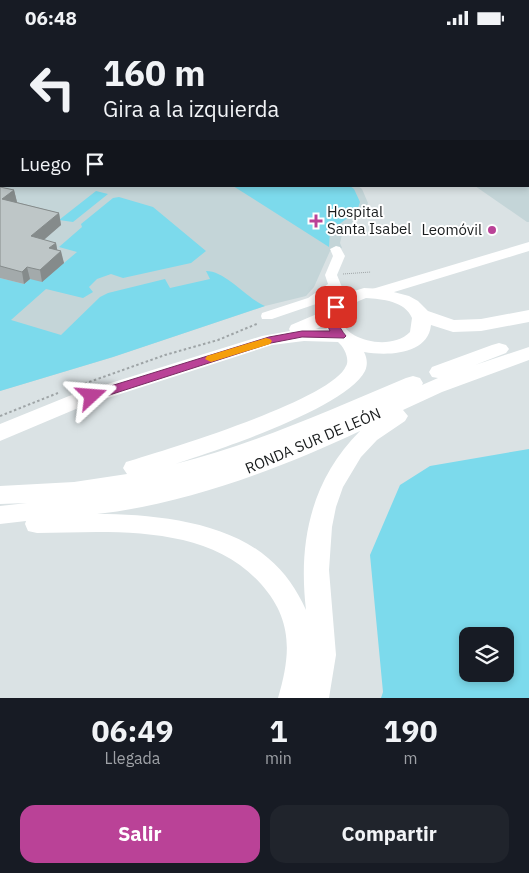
<!DOCTYPE html>
<html lang="es">
<head>
<meta charset="utf-8">
<style>
  :root { --surface:#171b24; --page:#20242c; --text:#f1f3f6; --muted:#9ea1a6; --accent:#ba4297 }
  body { margin:0; font-family:"IBM Plex Sans",sans-serif; background:var(--page); color:var(--text); height:100vh; display:flex; flex-direction:column; font-size:19px; white-space:nowrap }
  * { box-sizing:border-box; margin:0 }
  p { font-size:16px; color:var(--muted) }
  .icon { flex:none; width:28px; height:28px; fill:none; stroke:currentColor; stroke-width:2; stroke-linecap:round; stroke-linejoin:round }
  .map { position:relative; height:663px; overflow:hidden }
  .panel { display:flex; flex-direction:column; background:var(--surface); flex:1 }
  .panel>* { flex:none }
  .hud { position:absolute; left:0px; top:0px; width:530px; height:152px; box-shadow:0 2px 8px #0003; background:#171b24; color:var(--text); overflow:hidden }
  .tools { position:absolute; left:459px; top:592px; display:grid; gap:10px }
  .tools a { display:grid; place-items:center; width:55px; height:55px; border-radius:10px; background:var(--surface); box-shadow:0 2px 8px #0003; font-size:25px }
  .pin { position:absolute; display:grid; place-items:center; width:42px; height:42px; color:#fff; margin:-21px; border-radius:10px; box-shadow:0 2px 8px #0006 }
  .me { position:absolute; width:55px; margin:-28px; rotate:71deg; stroke-linejoin:round; filter:drop-shadow(0 0 4px #0008) }
  .turn { display:flex; align-items:center; gap:18px; height:105px; padding:0 20px; font-size:22px }
  .turn .icon { width:65px; height:65px; stroke-width:2.5 }
  .turn b { display:block; font-size:35px; line-height:42px }
  .then { display:flex; align-items:center; height:48px; padding:0 20px; background:#0003; gap:10px; font-size:19px }
  .eta { display:flex; justify-content:space-evenly; align-items:center; height:85px; text-align:center }
  .eta b { font-size:30px; font-weight:700; line-height:35px }
  .button { display:flex; gap:10px; margin-top:auto; padding:10px 20px }
  .button a { flex:1; height:58px; border-radius:15px; background:var(--accent); color:#fff; font-size:20px; font-weight:700; line-height:58px; text-align:center }
  .button a+a { background:var(--page); color:var(--text) }
  .status { display:flex; justify-content:space-between; align-items:center; height:35px; padding:0 25px; background:var(--surface); direction:ltr }
  .status svg { height:14px; fill:currentColor }
  .map>svg:first-child { display:block }
</style>
</head>
<body>
<div class="status"><b>06:48</b><svg viewBox="0 0 49 12"><path d="M0 12V9h3v3zM5 12V6h3v6zM10 12V3h3v9zM15 12V0h3v12zM26 1h20v11H26zM47 4h2v5h-2z"/></svg></div>
<div class="map">
<svg width="529" height="663" viewBox="0 0 529 663">
  <rect width="100%" height="100%" fill="#dae2e4"/>
  <path fill="#c4d5d8" d="M529,106V187H527L475,151H529Z
    M1,108V151H358L362,154L368,168L364,177L343,196L340,208L342,213L330,216L314,252L306,261L265,271L113,322L0,356Z"/>
  <path fill="#7cdaec" fill-rule="evenodd" d="M233,151H350L354,154L360,167L357,176L330,196L329,212Z
    M96,156L108,159L73,187L59,185Z
    M119,162L153,172L206,216L191,228L123,243L111,239L97,244L89,252L93,257L83,263L46,254L11,285L61,300L100,262L108,258L165,244L170,253L210,244L206,236C226,236 246,263 265,271L113,322L0,356V243L24,249L30,244L64,228L77,217L59,212L82,192L81,189L113,163Z
    M529,414V663H381L383,657L370,520L400,450L430,431ZM468,601H505V639H468Z"/>
  <g fill="none" stroke-linecap="round" stroke-linejoin="round">
    <path stroke="#9ea4a6" stroke-width="1" stroke-dasharray="1 1" stroke-linecap="butt" d="M0,1H12
      M292,1L294,0
      M305,1L307,0
      M343,239L371,237"/>
    <path stroke="#9ea4a6" stroke-width="2" stroke-dasharray="2.5 2.5" stroke-linecap="butt" d="M75,352L165,320L218,305L259,288
      M0,381L58,358"/>
    <path fill="#fff" fill-rule="evenodd" d="M336,211L340,212L345,221L337,240L348,267L346,270H338L332,258L316,269L272,284H262L261,281L262,278L308,263L328,249L325,240L333,221L330,214Z"/>
    <path fill="#fff" fill-rule="evenodd" d="M529,207V216L381,261H369L367,258L369,255Z"/>
    <path fill="#fff" fill-rule="evenodd" d="M364,253L382,254L409,261L418,266L428,276L454,285L481,284L529,275V287L481,296L453,297L431,290C428,320 387,321 364,317C367,323 368,329 365,336C346,373 216,416 175,429C255,409 330,375 406,343L413,341L420,343L423,348L422,350L438,343L432,342L429,337L432,332L492,310L499,308L506,310L509,314L506,318L475,330L529,312V325L442,357L403,375L408,381L405,386L377,405L361,422L343,452L336,472L332,492L329,535L336,620L329,663H278C291,619 293,585 261,549C207,488 111,497 37,498L28,496L25,489L26,486L0,489V471L27,468L0,469V451L74,447L127,439L123,433L126,427C165,415 332,365 346,331C350,324 344,312 338,307L304,306L272,310L83,371L0,406V389L69,361L262,301L290,296L289,294L291,290L324,276L338,261ZM366,263C382,264 405,266 412,283L410,297C381,326 302,286 366,263ZM325,290L327,294H316ZM360,396C311,445 298,507 306,575C297,555 285,537 268,523C225,486 152,479 97,479C187,469 279,434 360,396Z"/>
  </g>
  <path fill="#a3aaab" d="M0,152L14,155L17,167H16L59,178L61,190L44,205L56,208L57,215L64,228L42,247L30,244L24,249L0,243Z"/>
  <path fill="#858b8b" d="M14,155L17,167L5,176L2,164Z
    M59,178L61,190L33,214L31,201Z
    M56,208L58,219L61,216L64,228L42,247L40,235L49,213Z
    M27,232L30,244L24,249L22,237Z"/>
  <path fill="#bec6c7" stroke="#858b8b" d="M0,152L14,155L2,164L59,178L31,201L56,208L49,213L61,216L40,235L27,232L22,237L0,231Z"/>
  <path fill="#ba4297" stroke="#792b62" d="M336,269L341,272C335,284 338,291 346,301L344,303L302,302L271,308L97,364L92,365L86,361L88,358L269,302L302,296H330C325,286 326,279 332,270Z"/>
  <path fill="#f59e0b" d="M266,303L270,304L272,306L270,309L211,327L205,324L207,321Z"/>
  <g fill="#ba4297" stroke="#fff" stroke-width="2">
    <path d="M313.5 178.5h5v5h5v5h-5v5h-5v-5h-5v-5h5z"/>
    <circle cx="492" cy="195" r="5"/>
  </g>
  <g text-anchor="middle" stroke-width="4" stroke-linejoin="round" paint-order="stroke">
    <g font-size="15" fill="#191c1d" stroke="#fff" text-anchor="start">
      <text x="327" y="182">Hospital<tspan x="327" dy="17">Santa Isabel</tspan></text>
      <text x="482" y="200" text-anchor="end">Leomóvil</text>
    </g>
    <g font-size="15" fill="#191c1d" stroke="#fff">
      <text transform="translate(313 406) rotate(-23)" y="5">RONDA SUR DE LEÓN</text>
    </g>
  </g>
</svg>
<div class="tools">
<a><svg class="icon" aria-label="layers" viewBox="0 0 24 24"><path d="M12 4l9 5-9 5-9-5zM3 14l9 5 9-5"/></svg></a>
</div>
<div class="pin" style="left:336px;top:272px;background:#d93025"><svg class="icon" aria-label="arrive" viewBox="0 0 24 24"><path d="M6 21V4h12l-3 4 3 4H6"/></svg></div>
<svg class="me" style="left:92px;top:361px" viewBox="-20 -20 40 40"><path d="M0-17L14 15 0 8-14 15z" fill="#ba4297" stroke="#fff" stroke-width="4"/></svg>
<div class="hud">
<div class="turn"><svg class="icon" aria-label="left" viewBox="0 0 24 24"><path d="M17 20v-9H6M10 6l-5 5 5 5"/></svg><div><b>160 m</b>Gira a la izquierda</div></div>
<div class="then">Luego<svg class="icon" aria-label="arrive" viewBox="0 0 24 24"><path d="M6 21V4h12l-3 4 3 4H6"/></svg></div>
</div>
</div>
<section class="panel">
<div class="eta">
<div><b>06:49</b><p>Llegada</p></div>
<div><b>1</b><p>min</p></div>
<div><b>190</b><p>m</p></div>
</div>
<div class="button"><a>Salir</a><a>Compartir</a></div>
</section>
</body>
</html>
